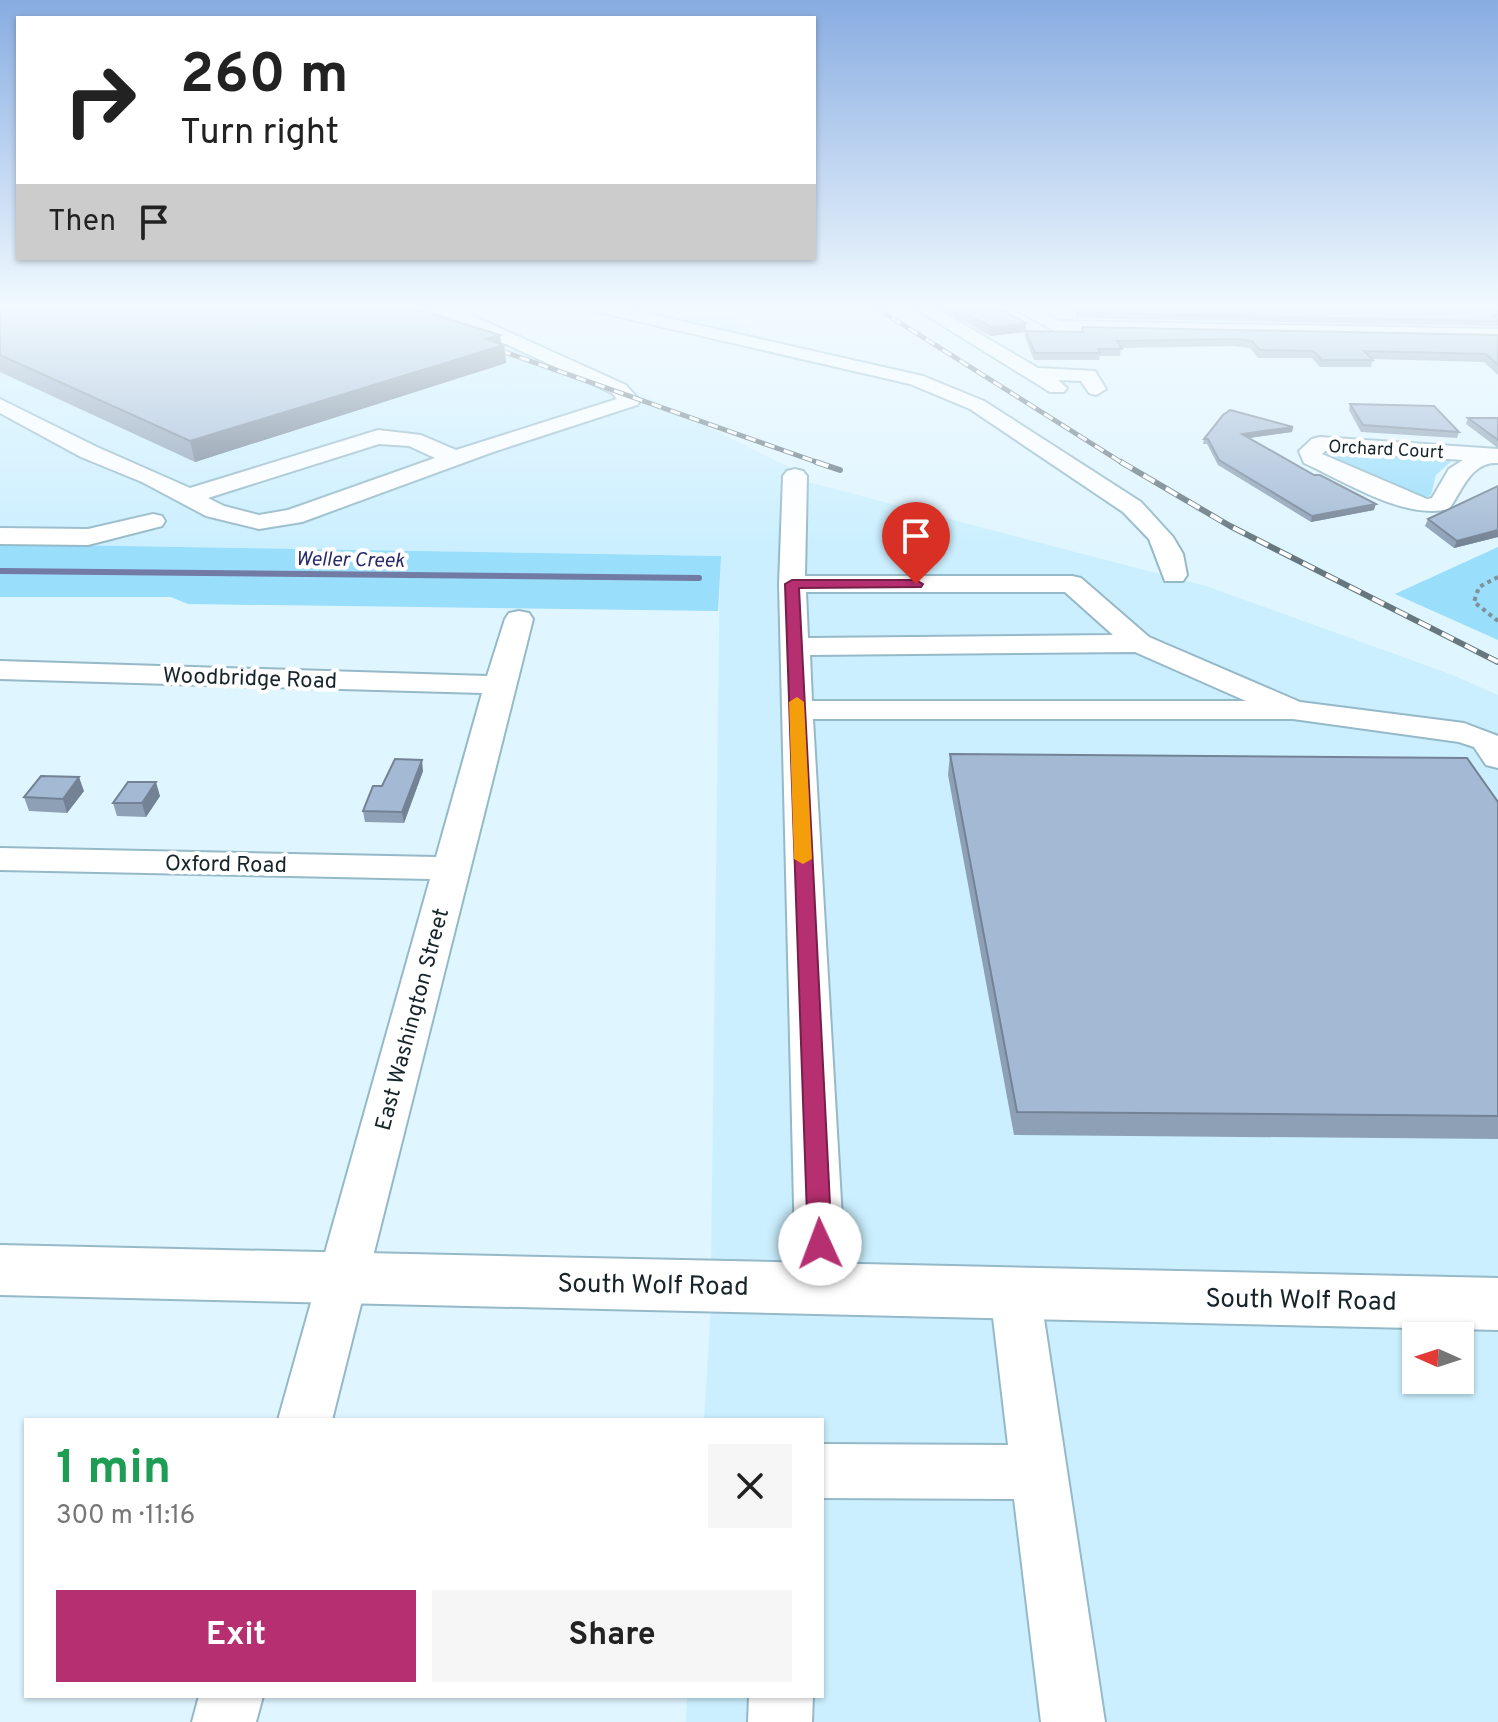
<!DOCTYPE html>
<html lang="en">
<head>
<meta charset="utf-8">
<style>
  :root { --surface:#fff; --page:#f6f6f6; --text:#222; --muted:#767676; --accent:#b62f70 }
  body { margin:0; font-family:Overpass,sans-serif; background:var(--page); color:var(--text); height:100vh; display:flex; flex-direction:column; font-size:30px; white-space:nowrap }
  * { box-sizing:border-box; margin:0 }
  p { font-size:26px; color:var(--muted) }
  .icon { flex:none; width:44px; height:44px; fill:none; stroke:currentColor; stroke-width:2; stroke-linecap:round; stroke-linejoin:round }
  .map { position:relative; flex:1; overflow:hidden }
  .sheet { position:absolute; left:24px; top:1418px; width:800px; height:280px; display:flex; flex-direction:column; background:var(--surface); border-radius:0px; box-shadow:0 2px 6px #0004 }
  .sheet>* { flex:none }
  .hud { position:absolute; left:16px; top:16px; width:800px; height:244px; border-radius:0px; box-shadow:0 2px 6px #0004; background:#fff; color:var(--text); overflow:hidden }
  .needle { width:52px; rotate:273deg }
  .buttons { position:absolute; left:1402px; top:1322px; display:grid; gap:16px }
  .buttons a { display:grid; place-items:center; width:72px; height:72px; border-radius:0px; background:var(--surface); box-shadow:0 2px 6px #0004; font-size:40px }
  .pin { position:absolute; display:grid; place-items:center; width:68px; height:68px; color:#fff; margin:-82px -34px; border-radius:50% 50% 50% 0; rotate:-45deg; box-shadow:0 0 8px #0007 }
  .pin .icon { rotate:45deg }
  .me { position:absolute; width:88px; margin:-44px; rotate:358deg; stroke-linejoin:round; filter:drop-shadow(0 0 6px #0008) }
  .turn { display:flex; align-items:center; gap:28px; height:168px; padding:0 32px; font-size:36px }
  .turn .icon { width:104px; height:104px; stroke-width:2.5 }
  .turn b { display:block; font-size:56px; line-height:68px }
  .then { display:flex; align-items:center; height:76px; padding:0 32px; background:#0003; gap:16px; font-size:30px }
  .round { display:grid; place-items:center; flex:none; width:84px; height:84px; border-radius:0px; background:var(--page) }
  .summary { display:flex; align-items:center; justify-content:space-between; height:136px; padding:0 32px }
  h1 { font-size:48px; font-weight:700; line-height:60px; color:#1e9e55 }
  .cta { display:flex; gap:16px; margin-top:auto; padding:16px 32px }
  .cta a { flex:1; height:92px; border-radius:0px; background:var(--accent); color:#fff; font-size:32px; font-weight:700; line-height:92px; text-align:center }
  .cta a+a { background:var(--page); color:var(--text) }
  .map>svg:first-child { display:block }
</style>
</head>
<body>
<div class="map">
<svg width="1498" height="1722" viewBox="0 0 1498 1722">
  <rect width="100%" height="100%" fill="#dff5ff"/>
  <path fill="#cbefff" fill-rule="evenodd" d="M0,307H462L797,471L800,480L1206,586L1450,674L1498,695V1277L711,1265L720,556L0,544Z
    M581,307H721L766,342L761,346Z
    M711,1306L1498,1317V1722H686L687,1696H822V1420H704ZM1416,1336H1460V1380H1416Z"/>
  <path fill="#99defb" d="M1325,450L1456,457L1436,475L1431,495L1425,497L1327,456L1323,453Z
    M0,544L721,556L718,611L188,604L171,597H0Z
    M1498,547V640L1395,594Z"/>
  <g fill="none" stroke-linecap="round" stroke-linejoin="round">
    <path stroke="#727ba3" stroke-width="6" d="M0,571L699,578"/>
    <g stroke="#95b9c8" stroke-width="4">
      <path id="minor" d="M432,307H453L626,385L640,401L637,405L493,452L302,522L259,529L206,516L142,482L81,457L0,413V399L97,447L190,488L378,430L421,435L456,450L617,399L612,393L434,311ZM379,444L409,446L435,458L288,510L259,515L224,506L208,498Z
        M589,307H619L923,376L984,401L1141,502L1173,537L1183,554L1187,575L1183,581H1165L1149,539L1123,512L970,409L910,384L598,312Z
        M913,307H934L1038,368L1095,371L1106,389L1096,395L1089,393L1081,381L1058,380L1067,388L1064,392H1050Z
        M1011,307H1032L1059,321L1498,329V339L1055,331Z
        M1320,437L1498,449V463C1471,461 1462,491 1449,509C1404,520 1346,482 1304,463L1299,451L1312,439ZM1325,451L1463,460L1449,469L1432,498L1427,499L1322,454Z
        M795,469L803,471L807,476L805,576H1072L1081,578L1149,637L1300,702L1464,723L1498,736V768L1486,765L1474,747L1459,742L1293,719H813L846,1287L839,1302L821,1308L803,1302L796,1287L779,584L783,476L787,471ZM806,592H1065L1113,635L808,638ZM1135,652L1246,701H812L810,655Z
        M153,514L162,516L165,521L162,526L88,545L0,544V528L88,529Z
        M519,611L529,613L533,619L332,1420H278L430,879L0,870V848L436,857L482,693L0,679V661L487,676L505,619L509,613Z
        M1015,1271L1033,1277L1040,1292L1105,1722H1041L1014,1499L822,1498V1444L1008,1445L990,1292L997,1277Z
        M199,1696H263L256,1722H192Z
        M749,1696H813L812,1722H748Z"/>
    </g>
    <g stroke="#95b9c8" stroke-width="4">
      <path id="major" d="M0,1245L1498,1278V1330L0,1295Z"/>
    </g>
    <path stroke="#7f9199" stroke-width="4" stroke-dasharray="4 4" stroke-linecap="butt" d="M1498,577L1479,587L1474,602L1498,621"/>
    <use href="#minor" fill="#fff" fill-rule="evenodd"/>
    <use href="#major" fill="#fff" fill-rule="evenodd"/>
    <g stroke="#66777e" stroke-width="5">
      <path id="rail-far1" d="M875,307L1124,464
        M482,344L822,464"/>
    </g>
    <g stroke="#66777e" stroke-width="6">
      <path id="rail" d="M816,462L840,470
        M1121,462L1230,526L1498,662"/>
    </g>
    <use href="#rail-far1" stroke="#fff" stroke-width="3" stroke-dasharray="10" stroke-linecap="butt"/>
    <use href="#rail" stroke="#fff" stroke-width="4" stroke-dasharray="13" stroke-linecap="butt"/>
  </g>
  <path fill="#8da0b6" d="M0,307L500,335L501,344L504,345L506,363L195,462L0,372Z
    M939,307H997L1026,323L1025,332L990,336Z
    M1074,307H1498V326L1077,318Z
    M1082,327L1498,335V375L1484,362L1372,359L1373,360L1371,367H1320L1312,358H1258L1250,348L1234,346L1121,348L1120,356H1100L1099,360H1034L1025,338L1026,331L1081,332Z
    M1350,404L1459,432L1457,438L1361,432L1349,410Z
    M1468,418H1498V448L1466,424Z
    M1293,427L1292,432L1249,438L1374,510L1311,522L1218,465L1207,444H1203L1204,439Z
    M1498,486V537L1454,548L1425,526L1428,519Z
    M950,754L1498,802V1139L1014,1135L948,775Z
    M423,771L404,823L365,822L363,811Z
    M84,791L67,813L29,811L24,797Z
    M160,796L146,817L117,816L113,803Z"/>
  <path fill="#738294" d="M1026,323L1025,332L990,336L991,327Z
    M500,335L501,345H504L506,363L195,462L190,441Z
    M1293,427L1292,432L1241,439L1242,434Z
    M1376,504L1374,510L1311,522L1312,516Z
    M1498,530V537L1454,548L1457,541Z
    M422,760L423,771L404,823L402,812Z
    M79,777L84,791L67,813L63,799Z
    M156,782L160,796L146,817L142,803Z"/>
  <path fill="#a4bad4" stroke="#738294" stroke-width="2" d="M0,307H409L500,335L485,339L504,345L190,441L0,355Z
    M955,307H997L1026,323L991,327Z
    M1076,307H1498V315H1492L1498,320V321L1077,313Z
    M1082,327L1498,335V365L1486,354L1364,351L1373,360H1322L1313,351L1260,350L1252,341L1235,339L1117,341L1122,349H1098L1100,353H1035L1026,331L1083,332Z
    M1350,404L1434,406L1459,432L1363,425Z
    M1230,410L1293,427L1242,434L1314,475H1320L1376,504L1312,516L1219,460L1208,439H1204L1223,415Z
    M1468,418H1498V440Z
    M1498,486V530L1457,541L1428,519Z
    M950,754L1467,758L1498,802V1116L1017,1112Z
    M395,759L422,760L402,812L363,811L373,786H382Z
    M41,776L79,777L63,799L24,797Z
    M128,782H156L142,803H113Z"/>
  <linearGradient id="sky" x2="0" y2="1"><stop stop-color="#88ace1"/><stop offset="0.56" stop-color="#f1faff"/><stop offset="1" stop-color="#f1faff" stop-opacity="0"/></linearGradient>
  <rect width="1498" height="548" fill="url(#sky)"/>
  <path fill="#b62f70" stroke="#761f49" stroke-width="2" d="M916,580L923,584L921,587L799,588L832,1244L829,1252L820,1254L811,1252L808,1244L785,584L792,580Z"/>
  <path fill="#f59e0b" d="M797,697L804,702L812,859L803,864L794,859L789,702Z"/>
  <g text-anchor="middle" stroke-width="8" stroke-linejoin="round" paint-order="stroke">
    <g font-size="18" fill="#17252b" stroke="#fff">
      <text transform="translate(1386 449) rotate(3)" y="6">Orchard Court</text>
    </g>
    <g font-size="20" font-style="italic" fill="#2a2a6b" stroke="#fff">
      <text transform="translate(350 559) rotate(1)" y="7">Weller Creek</text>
    </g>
    <g font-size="22" fill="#17252b" stroke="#fff">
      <text transform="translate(250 677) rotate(2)" y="8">Woodbridge Road</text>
      <text transform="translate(226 863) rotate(1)" y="8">Oxford Road</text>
      <text transform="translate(411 1019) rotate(-75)" y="8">East Washington Street</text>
    </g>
    <g font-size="26" fill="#17252b" stroke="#fff">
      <text transform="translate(653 1284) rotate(1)" y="9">South Wolf Road</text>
      <text transform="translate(1301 1299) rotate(1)" y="9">South Wolf Road</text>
    </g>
  </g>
</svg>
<div class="buttons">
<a><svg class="needle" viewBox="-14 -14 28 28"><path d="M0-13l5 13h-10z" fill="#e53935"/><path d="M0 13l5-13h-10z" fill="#767676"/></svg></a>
</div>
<div class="pin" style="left:916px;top:584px;background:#d93025"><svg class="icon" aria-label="arrive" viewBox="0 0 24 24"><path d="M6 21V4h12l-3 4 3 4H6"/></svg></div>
<svg class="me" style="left:820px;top:1244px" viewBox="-20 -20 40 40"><circle r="19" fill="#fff"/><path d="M0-13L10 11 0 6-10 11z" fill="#b62f70"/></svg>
<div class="hud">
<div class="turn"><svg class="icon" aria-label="right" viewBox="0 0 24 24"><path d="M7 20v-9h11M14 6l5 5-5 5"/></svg><div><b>260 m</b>Turn right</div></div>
<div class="then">Then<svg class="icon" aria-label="arrive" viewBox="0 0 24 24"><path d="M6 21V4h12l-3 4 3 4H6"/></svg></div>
</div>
<section class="sheet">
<div class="summary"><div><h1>1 min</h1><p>300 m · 11:16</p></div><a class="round"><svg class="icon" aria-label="close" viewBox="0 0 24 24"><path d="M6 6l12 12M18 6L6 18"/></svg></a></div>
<div class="cta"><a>Exit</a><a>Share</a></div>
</section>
</div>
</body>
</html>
